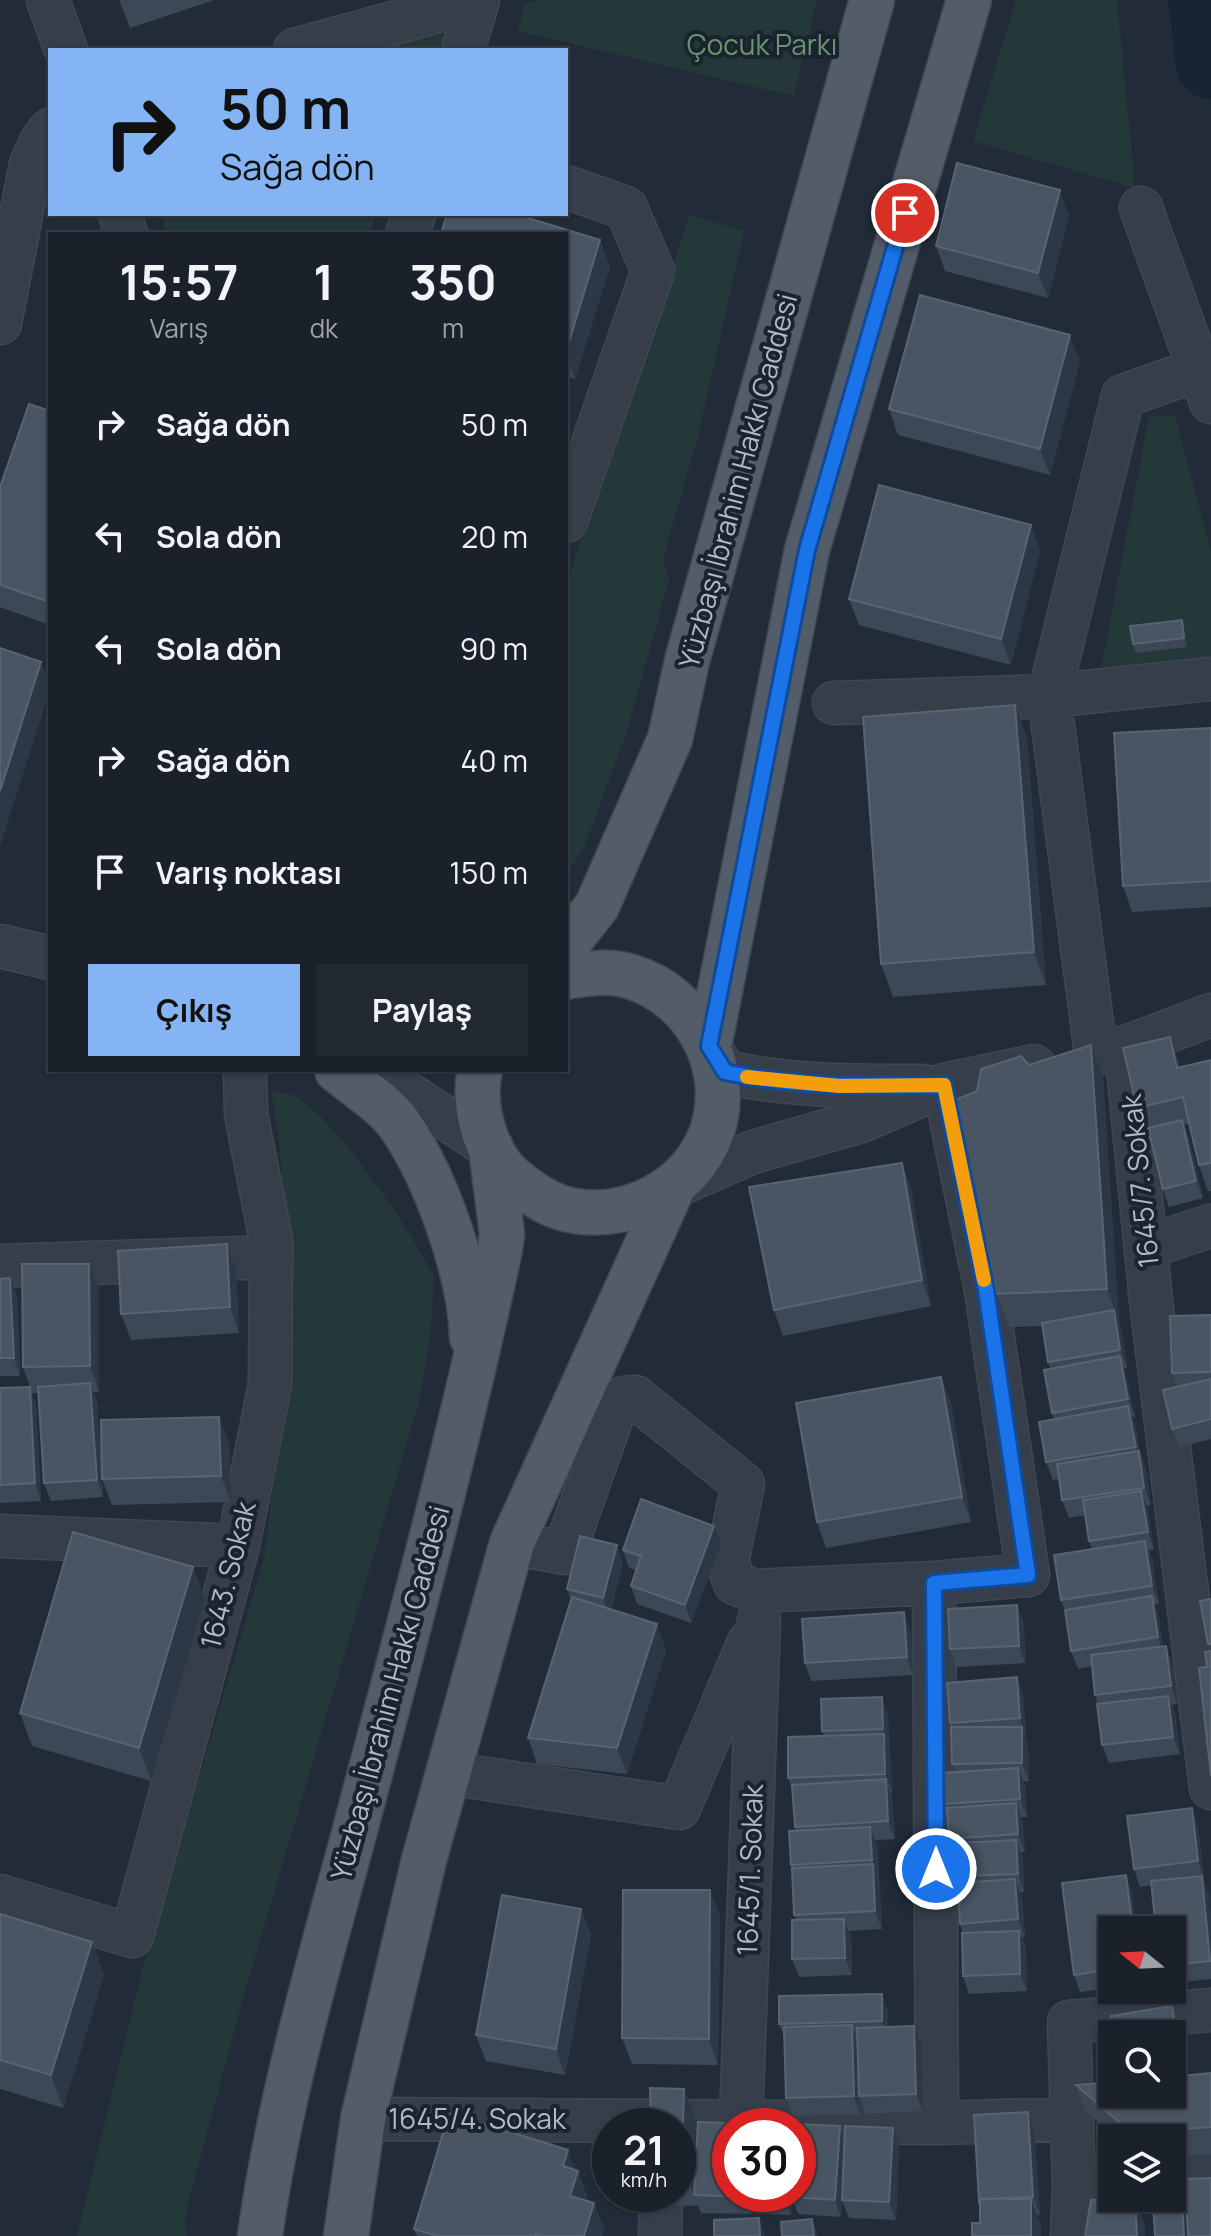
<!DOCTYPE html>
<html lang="tr">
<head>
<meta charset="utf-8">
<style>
  :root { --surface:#1a212b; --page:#232933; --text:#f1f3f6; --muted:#9fa3a9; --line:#383e47; --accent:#85b4f5 }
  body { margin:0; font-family:Manrope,sans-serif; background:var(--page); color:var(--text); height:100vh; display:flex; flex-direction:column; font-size:30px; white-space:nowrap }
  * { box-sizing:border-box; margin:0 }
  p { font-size:26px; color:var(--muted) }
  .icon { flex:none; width:44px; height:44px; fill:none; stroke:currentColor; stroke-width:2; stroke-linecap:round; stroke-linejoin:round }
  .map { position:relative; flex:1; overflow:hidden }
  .sheet { position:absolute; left:48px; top:232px; width:520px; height:840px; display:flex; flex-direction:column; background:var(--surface); border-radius:0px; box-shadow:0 2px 6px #0004,0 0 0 2px var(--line) }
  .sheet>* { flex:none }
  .top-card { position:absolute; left:48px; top:48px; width:520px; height:168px; border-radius:0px; box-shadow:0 2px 6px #0004,0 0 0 2px var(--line); background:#85b4f5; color:#111; overflow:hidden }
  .needle { width:52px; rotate:288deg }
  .buttons { position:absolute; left:1098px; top:1916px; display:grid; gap:16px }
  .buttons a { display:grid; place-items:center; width:88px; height:88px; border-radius:0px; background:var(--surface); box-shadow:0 2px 6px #0004,0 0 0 2px var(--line); font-size:40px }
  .speed { position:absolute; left:592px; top:2108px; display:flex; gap:16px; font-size:40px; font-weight:700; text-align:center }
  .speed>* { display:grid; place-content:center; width:104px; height:104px; border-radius:50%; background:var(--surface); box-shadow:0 2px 6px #0004,0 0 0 2px var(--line); line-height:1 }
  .speed small { font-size:20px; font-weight:400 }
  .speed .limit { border:12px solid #d22; background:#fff; color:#111 }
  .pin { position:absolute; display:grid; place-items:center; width:68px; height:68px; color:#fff; margin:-34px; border:4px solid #fff; border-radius:50%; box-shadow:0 2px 8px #0007 }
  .me { position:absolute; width:88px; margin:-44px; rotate:0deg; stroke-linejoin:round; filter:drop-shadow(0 0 6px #0008) }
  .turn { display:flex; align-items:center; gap:28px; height:168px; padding:0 40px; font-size:36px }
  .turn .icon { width:104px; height:104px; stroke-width:2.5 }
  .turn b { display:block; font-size:56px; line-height:68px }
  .eta { display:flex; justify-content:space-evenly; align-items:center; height:136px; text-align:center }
  .eta b { font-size:48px; font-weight:700; line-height:56px }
  .cta { display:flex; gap:16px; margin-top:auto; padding:16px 40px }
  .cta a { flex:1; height:92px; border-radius:0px; background:var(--accent); color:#111; font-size:32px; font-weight:700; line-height:92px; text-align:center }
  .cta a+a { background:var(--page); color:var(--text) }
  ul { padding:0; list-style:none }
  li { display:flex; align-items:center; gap:24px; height:112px; padding:0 40px }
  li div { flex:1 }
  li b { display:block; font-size:30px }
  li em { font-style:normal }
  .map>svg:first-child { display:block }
</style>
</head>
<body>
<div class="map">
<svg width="1211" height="2236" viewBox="0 0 1211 2236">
  <rect width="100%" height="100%" fill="#222c39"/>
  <path fill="#24383a" d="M536,0H817L794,96L518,31L525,4Z
    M1016,0H1117L1135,188L973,141Z
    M438,29L446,40L435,50H368Z
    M161,214H376L369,234H167Z
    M690,215L744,231L698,436L663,558L669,580L627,731L584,848L566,875V586Z
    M1175,416L1211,552V670L1099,680L1149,417Z
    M271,1090L296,1096L321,1117L350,1149L398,1215L434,1275L430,1341L418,1405L243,1998L185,2215L186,2236H77L144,1964L264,1558L286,1380L285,1235L280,1146Z"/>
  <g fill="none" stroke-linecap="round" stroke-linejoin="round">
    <path stroke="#162436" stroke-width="70" d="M1203,0L1211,64"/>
    <g stroke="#3f4752" stroke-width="45">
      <path id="minor" d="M48,0L66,50
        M295,50L477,0
        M463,50L478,0
        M566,187L626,208L653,271L566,521
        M1141,208L1211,402
        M120,214L126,234
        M407,234L414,214
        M0,323L31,164L41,142L50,130
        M834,703L1049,696L1211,679
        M0,946L50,958
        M709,1046L725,1072C790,1087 857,1086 923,1086
        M1126,1047L1151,1301L1211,1788
        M1096,1053L1049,696L1123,396L1200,369
        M1099,1053L1126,1047L1211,1015
        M372,1070L491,1148
        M673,1187L753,1152L861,1121L944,1085L1034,1066
        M1148,1246L1211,1226
        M0,1266L272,1257
        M0,1536L238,1546
        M512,1543L564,1553L614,1411L624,1398L635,1397L743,1484L727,1562L735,1583L754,1591L934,1583L1028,1575L986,1290L944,1085
        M934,1583L937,2123
        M447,1773L679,1808L749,1642
        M0,1896L132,1936L238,1546L270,1384L271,1240L246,1114L245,1070
        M363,2119L937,2123L1070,2119
        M741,2121L759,1620
        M1172,2177L1211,2174
        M1074,2185L1112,2182
        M660,2236L661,2194
        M1072,2236L1074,2185L1069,2022L1211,2010"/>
    </g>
    <g stroke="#3f4752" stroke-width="47">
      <path id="major" d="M566,945L597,906L670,739L687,661L872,0
        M709,1046L807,550L969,0
        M337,1070C358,1088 386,1104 402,1128C437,1181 470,1273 472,1337
        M480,1070C472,1106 485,1157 516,1181C533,1194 552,1208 575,1211C635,1221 700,1183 715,1121C729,1060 692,996 632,977C610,970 588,973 566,977
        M260,2236C279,2098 319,1964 355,1830C406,1637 458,1445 500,1249L502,1234L491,1148
        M346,2236L363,2119L424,1860L512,1543L673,1187"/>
    </g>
    <use href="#minor" stroke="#353e49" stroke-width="42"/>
    <use href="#major" stroke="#535d69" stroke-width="44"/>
  </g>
  <path fill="#3d4857" d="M119,0H214L130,28Z
    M1069,216L1048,298L945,271L936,246Z
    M566,234L610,266L575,379L566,376Z
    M1080,361L1050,475L898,435L889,409Z
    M50,411V625L0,607V487Z
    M1031,525L1040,551L1011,665L859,625L849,599Z
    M1185,629L1187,647L1136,653L1133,644Z
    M1211,728V907L1132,912L1123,886Z
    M1027,738L1046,985L893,997L881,964Z
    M1170,1037L1180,1068L1211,1060V1191H1208L1199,1165L1190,1124L1184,1125L1189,1138L1203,1198L1169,1207L1163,1189L1150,1134H1147L1137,1108Z
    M1091,1045L1103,1078L1119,1322L1121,1328L1127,1368H1124L1135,1417H1132L1135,1424L1140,1454L1146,1469L1151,1505L1147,1506L1154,1549L1149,1550L1152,1559L1159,1604L1154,1605L1158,1614L1163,1647L1173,1664L1177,1704L1172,1705L1175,1714L1180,1754L1109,1763L1102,1745L1098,1704L1095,1695L1092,1666L1078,1669L1071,1651L1065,1610L1061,1600L1092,1549L1089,1541L1085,1515L1069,1518L1062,1500L1059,1479L1053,1480L1046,1462L1054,1419L1052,1413L1050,1368L1048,1362L1042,1326L1009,1327L997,1294L977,1091L1029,1065Z
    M902,1163L911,1189L931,1306L783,1336L774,1310Z
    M227,1244L236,1270L239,1333L131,1340L121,1314Z
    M0,1279L17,1296L20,1376H0Z
    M99,1290V1392H94L97,1401L103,1497L51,1501L44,1483L38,1393H32L23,1367Z
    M1211,1315V1439L1179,1447L1172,1429L1177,1387L1172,1373Z
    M0,1388L36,1405L41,1501L0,1503Z
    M951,1403L971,1522L826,1548L817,1522Z
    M219,1417L229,1443L231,1502L112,1505L102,1479Z
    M714,1526L721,1544L691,1623L637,1604L631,1586L636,1570L629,1568L623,1550Z
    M623,1563L611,1610L666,1650L627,1774L537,1764L528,1738L571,1600L567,1589Z
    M193,1567L205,1600L151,1781L32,1746L20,1713Z
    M1024,1623L1025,1663L956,1667L950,1649Z
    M910,1630L913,1675L811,1681L805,1663Z
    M1017,1677L1023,1695L1026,1736H1025L1028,1744L1029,1781H1023L1025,1786L1027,1817H1021L1025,1852H1021L1023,1858L1024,1892H1020L1022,1897L1025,1937L1022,1938L1026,1949L1027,1991L969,1994L963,1976V1933L960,1924L958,1894L947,1895L940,1877L951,1843L949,1839L947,1811L944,1804L955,1772L952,1764L951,1727L950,1723Z
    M888,1715L889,1747L890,1752L892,1792H891L892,1797L895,1839L875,1840L877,1845L882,1929L849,1931L851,1937L852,1975L799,1977L792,1959L796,1920L794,1915L792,1869L791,1865L796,1831L795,1827L792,1789L788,1778L824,1736L822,1731Z
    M1198,1826L1204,1879H1203L1209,1894L1211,1920V1979L1172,1983V1930L1152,1885L1140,1887L1134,1869Z
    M1132,1893L1112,1930V1988L1080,1992L1074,1975Z
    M581,1909L591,1935L565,2075L486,2061L476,2035Z
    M0,1914L92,1942L104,1975L63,2108L0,2089Z
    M720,1916L718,2065L632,2064L622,2038Z
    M888,2012V2027L914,2026L921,2043L923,2111L866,2114L860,2098V2114L793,2116L786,2098L785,2038L779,2024Z
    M1178,2024L1187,2075L1211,2073V2154L1172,2156V2138H1117L1085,2111L1076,2085L1172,2094V2034Z
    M749,2124L750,2126H730V2194H753L752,2214L701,2213L698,2205V2206L668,2205L664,2194H678V2126Z
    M840,2126L845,2140L893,2128L899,2146L896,2220L849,2218L842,2201L841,2217L798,2214L792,2198L791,2215L763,2214L757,2196Z
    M1034,2130L1040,2215H1037L1041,2225V2236H972Z
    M575,2170L587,2196L586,2200L594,2203L604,2229L602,2236H417L414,2229Z"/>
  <path fill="#2d3846" d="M1060,190L1069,216L1048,298L1038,273Z
    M600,240L610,266L575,379L566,352Z
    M1070,335L1080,361L1050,475L1040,449Z
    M1031,525L1040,551L1011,665L1001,639Z
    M1182,620L1185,629L1187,647L1184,638Z
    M41,662L50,685V690L0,846V791Z
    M1015,705L1027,738L1046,985L1034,952Z
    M1170,1037L1179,1063L1187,1094L1177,1068Z
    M1091,1045L1103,1078L1119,1322L1107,1289Z
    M1182,1120L1189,1138L1203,1198L1196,1181Z
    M902,1163L911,1189L931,1306L922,1280Z
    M227,1244L236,1270L239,1333L230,1307Z
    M89,1264L99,1290V1392L90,1366Z
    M10,1278L17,1296L20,1376L14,1358Z
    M1114,1310L1121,1328L1127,1368L1120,1350Z
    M1120,1356L1126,1373L1135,1417L1128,1399Z
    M941,1377L951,1403L971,1522L962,1497Z
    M90,1383L97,1401L103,1497L97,1480Z
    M30,1387L36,1405L41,1501L35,1483Z
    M1128,1406L1135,1424L1140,1454L1146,1469L1151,1505L1144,1488L1141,1460L1136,1447Z
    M219,1417L229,1443L231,1502L221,1476Z
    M1141,1491L1148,1509L1154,1549L1148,1532Z
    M714,1526L721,1544L691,1623L685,1605Z
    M1145,1541L1152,1559L1159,1604L1152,1586Z
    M617,1545L623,1563L609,1616L603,1598Z
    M193,1567L205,1600L151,1781L139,1748Z
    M1152,1596L1158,1614L1164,1655L1158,1637Z
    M1017,1605L1024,1623L1025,1663L1019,1646Z
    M904,1612L910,1630L913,1675L907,1657Z
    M657,1624L666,1650L627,1774L617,1748Z
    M1166,1646L1173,1664L1177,1704L1171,1686Z
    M1017,1677L1023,1695L1026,1736L1020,1718Z
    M1168,1696L1175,1714L1180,1754L1173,1737Z
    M882,1697L888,1715L889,1747L883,1729Z
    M1022,1727L1028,1744L1029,1781L1022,1763Z
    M884,1734L890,1752L892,1792L885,1774Z
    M1018,1768L1025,1786L1027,1817L1020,1799Z
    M886,1779L892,1797L895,1839L888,1821Z
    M1016,1803L1023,1821L1025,1852L1018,1834Z
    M1192,1808L1198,1826L1204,1879L1198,1861Z
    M870,1827L877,1845L879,1878L872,1860Z
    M1016,1840L1023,1858L1024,1892L1018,1874Z
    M873,1864L880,1882L882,1929L875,1911Z
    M1126,1875L1132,1893L1137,1930H1133Z
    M1202,1876L1209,1894L1211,1920V1964Z
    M1015,1879L1022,1897L1025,1937L1018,1919Z
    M710,1890L720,1916L718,2065L709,2039Z
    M581,1909L591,1935L565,2075L556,2049Z
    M844,1919L851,1937L852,1975L845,1958Z
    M1019,1931L1026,1949L1027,1991L1020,1974Z
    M92,1942L104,1975L63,2108L51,2075Z
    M882,1994L888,2012V2039L882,2021Z
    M1172,2006L1178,2024L1189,2085L1182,2067Z
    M852,2025L858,2043L860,2114L854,2096Z
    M914,2026L921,2043L923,2111L916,2094Z
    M684,2089L700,2132L694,2195L698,2206L682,2163Z
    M1028,2112L1034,2130L1040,2215L1033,2197Z
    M840,2126L846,2144L841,2217L835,2200Z
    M893,2128L899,2146L896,2220L889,2202Z
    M568,2150L577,2174L578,2171L587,2196L580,2222L570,2196L563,2166Z
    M746,2194H753L752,2214L746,2197Z
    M785,2194H792L791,2215L784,2197Z
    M1135,2198L1145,2224V2236H1137Z
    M1031,2199L1041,2225V2236H1031Z
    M1182,2201L1185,2211L1186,2236H1184Z
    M594,2203L604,2229L602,2236H584Z
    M759,2218L765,2236H760Z
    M812,2219L818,2236H814Z"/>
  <path fill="#495563" stroke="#596472" stroke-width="2" d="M957,163L1060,190L1038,273L936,246Z
    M447,214H515L600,240L566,352V234H441Z
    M920,295L1070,335L1040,449L889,409Z
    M29,404L50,411V602L0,585V487Z
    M879,485L1031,525L1001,639L849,599Z
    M1182,620L1184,638L1133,644L1130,626Z
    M0,648L41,662L0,791Z
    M1015,705L1034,952L881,964L863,717Z
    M1211,728V881L1123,886L1114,733Z
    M1170,1037L1177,1068L1211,1060V1163L1199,1165L1183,1097L1137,1108L1123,1048Z
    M1091,1045L1107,1289L997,1294L955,1100L977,1091L981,1069L1021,1056L1029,1065Z
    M1182,1120L1196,1181L1163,1189L1148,1128Z
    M902,1163L922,1280L774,1310L749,1187Z
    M227,1244L230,1307L121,1314L118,1251Z
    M22,1264H89L90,1366L23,1367Z
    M10,1278L14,1358H0V1279Z
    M1114,1310L1120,1350L1048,1362L1042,1323Z
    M1211,1315V1372L1172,1373L1170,1316Z
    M1120,1356L1128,1399L1052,1413L1044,1370Z
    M941,1377L962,1497L817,1522L796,1403Z
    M1211,1379V1419L1172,1429L1163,1390Z
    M90,1383L97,1480L44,1483L38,1387Z
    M30,1387L35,1483L0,1485V1388Z
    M1128,1406L1136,1447L1046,1462L1039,1422Z
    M219,1417L221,1476L102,1479L101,1420Z
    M1139,1451L1144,1488L1062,1500L1057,1464Z
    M1141,1491L1148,1532L1089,1541L1083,1500Z
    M641,1499L714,1526L685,1605L631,1586L641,1556L623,1550Z
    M73,1532L193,1567L139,1748L20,1713Z
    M580,1536L617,1545L603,1598L567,1589Z
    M1145,1541L1152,1586L1061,1600L1054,1555Z
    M1152,1596L1158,1637L1071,1651L1065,1610Z
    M572,1597L657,1624L617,1748L528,1738Z
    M1211,1599V1644H1208L1200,1601Z
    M1017,1605L1019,1646L950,1649L948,1609Z
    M904,1612L907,1657L805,1663L802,1619Z
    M1166,1646L1171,1686L1095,1695L1091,1655Z
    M1211,1651V1666L1207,1667L1205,1652Z
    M1211,1666V1776L1199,1668Z
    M1017,1677L1020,1718L950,1723L947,1683Z
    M1168,1696L1173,1737L1102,1745L1097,1704Z
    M882,1697L883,1729L822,1731L821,1699Z
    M951,1727H1022V1763L952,1764Z
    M884,1734L885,1774L788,1778V1737Z
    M1018,1768L1020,1799L944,1804L942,1773Z
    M886,1779L888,1821L795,1827L792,1785Z
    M1016,1803L1018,1834L949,1839L947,1808Z
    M1192,1808L1198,1861L1134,1869L1127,1816Z
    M870,1827L872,1860L791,1865L789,1831Z
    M1016,1840L1018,1874L940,1877L939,1844Z
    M873,1864L875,1911L794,1915L792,1868Z
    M1126,1875L1133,1930H1112V1969L1074,1975L1062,1883Z
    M1202,1876L1210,1961L1172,1965V1930H1156L1151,1881Z
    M1015,1879L1018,1919L960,1924L958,1883Z
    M623,1890H710L709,2039L622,2038Z
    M502,1895L581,1909L556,2049L476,2035Z
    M0,1914L92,1942L51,2075L0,2060Z
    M844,1919L845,1958L792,1959V1920Z
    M1019,1931L1020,1974L963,1976L962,1933Z
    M882,1994V2021L779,2024V1996Z
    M1172,2006L1182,2067L1172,2069V2034H1114L1111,2016Z
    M852,2025L854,2096L786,2098L784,2027Z
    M914,2026L916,2094L859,2096L857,2028Z
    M1211,2073V2127L1132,2133L1076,2085L1112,2082V2094H1172V2077Z
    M650,2088L684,2089L682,2163L678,2162V2126H651Z
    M1028,2112L1033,2197L980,2199L979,2201L974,2115Z
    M449,2113L568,2150L563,2166L578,2171L570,2196L594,2203L584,2236H541L536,2234V2236H438L414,2229Z
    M698,2122L749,2124V2126H730V2194H746V2197L694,2195Z
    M759,2123H788L787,2126H759Z
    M796,2124L840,2126L835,2200L791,2197L792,2194H798V2126H796Z
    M845,2126L893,2128L889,2202L842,2200Z
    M1211,2178V2236H1188L1185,2179Z
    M757,2194H785L784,2197L757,2196Z
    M1135,2198L1137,2236H1085L1091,2200Z
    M980,2199H1031V2236H972V2223H980Z
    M1182,2201L1184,2236H1155L1153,2203Z
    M759,2218L760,2236H714V2220Z
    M812,2219L814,2236H782L781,2222Z"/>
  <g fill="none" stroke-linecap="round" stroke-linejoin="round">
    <g stroke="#114b97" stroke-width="20">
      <path id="route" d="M905,213L807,550L709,1046L725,1072C797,1088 871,1086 944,1085L986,1290L1028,1575L934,1583L936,1869"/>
    </g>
    <use href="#route" stroke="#1a73e8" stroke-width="14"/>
    <path stroke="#f59e0b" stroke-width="14" d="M747,1077L839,1086L944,1085L984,1280"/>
  </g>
  <g text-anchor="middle" stroke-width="8" stroke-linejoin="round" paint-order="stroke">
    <g font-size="28" fill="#689571" stroke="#1b232e">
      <text x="762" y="55">Çocuk Parkı</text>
    </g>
    <g font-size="28" fill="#b0b9c5" stroke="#1b232e">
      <text transform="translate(738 481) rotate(-75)" y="10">Yüzbaşı İbrahim Hakkı Caddesi</text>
      <text transform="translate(1140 1181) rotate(-96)" y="10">1645/7. Sokak</text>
      <text transform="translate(228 1575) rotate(-76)" y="10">1643. Sokak</text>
      <text transform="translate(390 1693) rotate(-75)" y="10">Yüzbaşı İbrahim Hakkı Caddesi</text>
      <text transform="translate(750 1870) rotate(-88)" y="10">1645/1. Sokak</text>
      <text x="477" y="2129">1645/4. Sokak</text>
    </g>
  </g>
</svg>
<div class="buttons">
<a><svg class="needle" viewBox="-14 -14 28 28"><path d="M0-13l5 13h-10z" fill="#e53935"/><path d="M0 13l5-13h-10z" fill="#9fa3a9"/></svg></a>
<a><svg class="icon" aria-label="search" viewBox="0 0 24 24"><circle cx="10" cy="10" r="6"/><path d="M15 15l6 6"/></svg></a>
<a><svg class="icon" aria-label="layers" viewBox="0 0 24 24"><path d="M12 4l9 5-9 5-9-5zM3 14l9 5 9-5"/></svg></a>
</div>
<div class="speed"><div>21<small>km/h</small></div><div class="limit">30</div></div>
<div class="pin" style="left:905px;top:213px;background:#d93025"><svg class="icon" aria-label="arrive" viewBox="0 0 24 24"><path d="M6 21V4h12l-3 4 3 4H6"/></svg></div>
<svg class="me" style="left:936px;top:1869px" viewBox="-20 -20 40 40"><circle r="17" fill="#1a73e8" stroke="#fff" stroke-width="3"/><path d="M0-11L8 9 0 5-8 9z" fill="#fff"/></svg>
<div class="top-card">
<div class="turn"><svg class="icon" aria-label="right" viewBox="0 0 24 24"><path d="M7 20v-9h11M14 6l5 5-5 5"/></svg><div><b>50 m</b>Sağa dön</div></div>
</div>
<section class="sheet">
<div class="eta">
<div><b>15:57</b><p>Varış</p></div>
<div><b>1</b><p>dk</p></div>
<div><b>350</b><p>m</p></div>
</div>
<ul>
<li><svg class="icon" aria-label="right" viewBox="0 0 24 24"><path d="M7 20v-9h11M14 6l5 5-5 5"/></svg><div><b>Sağa dön</b></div><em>50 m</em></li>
<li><svg class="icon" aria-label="left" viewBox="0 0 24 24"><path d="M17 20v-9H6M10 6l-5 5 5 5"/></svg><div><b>Sola dön</b></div><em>20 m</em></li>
<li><svg class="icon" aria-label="left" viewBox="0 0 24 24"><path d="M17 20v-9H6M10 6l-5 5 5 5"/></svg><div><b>Sola dön</b></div><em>90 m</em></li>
<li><svg class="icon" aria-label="right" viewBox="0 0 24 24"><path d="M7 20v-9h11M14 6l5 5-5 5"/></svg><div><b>Sağa dön</b></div><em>40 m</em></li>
<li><svg class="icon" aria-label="arrive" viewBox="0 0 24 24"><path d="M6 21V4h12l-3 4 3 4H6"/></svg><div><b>Varış noktası</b></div><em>150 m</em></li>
</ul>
<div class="cta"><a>Çıkış</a><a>Paylaş</a></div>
</section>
</div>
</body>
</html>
